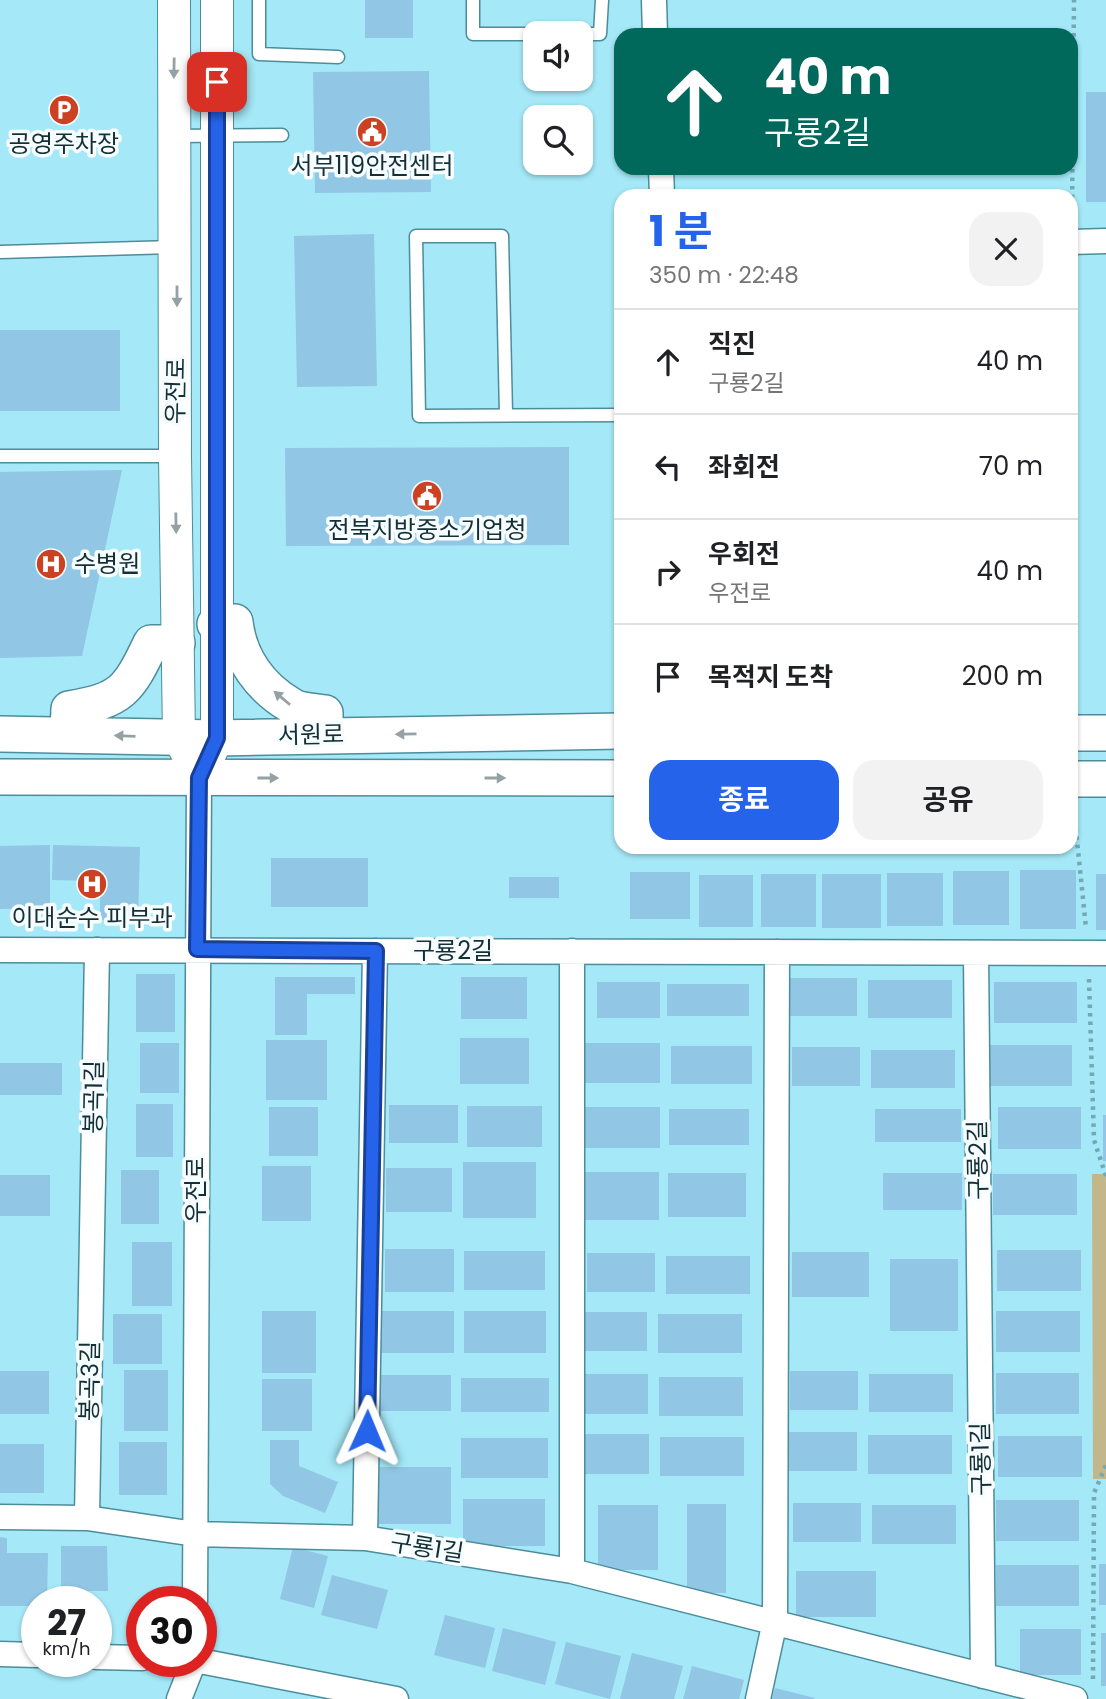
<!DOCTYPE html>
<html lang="ko">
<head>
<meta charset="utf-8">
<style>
  :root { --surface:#fff; --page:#f2f2f2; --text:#202124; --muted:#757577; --line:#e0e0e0; --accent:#2563eb }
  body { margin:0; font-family:Poppins,"Noto Sans KR",sans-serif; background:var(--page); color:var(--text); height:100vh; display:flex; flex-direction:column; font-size:26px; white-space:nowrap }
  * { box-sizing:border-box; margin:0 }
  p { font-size:23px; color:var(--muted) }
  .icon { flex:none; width:38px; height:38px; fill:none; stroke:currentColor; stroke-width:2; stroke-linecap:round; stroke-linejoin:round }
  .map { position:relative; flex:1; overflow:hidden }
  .sheet { position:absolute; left:614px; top:189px; width:464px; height:665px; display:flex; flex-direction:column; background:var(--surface); border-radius:21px; box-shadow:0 2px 5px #0004 }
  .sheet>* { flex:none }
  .guide { position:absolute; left:614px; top:28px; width:464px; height:147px; border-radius:21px; box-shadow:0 2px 5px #0004; background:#00695c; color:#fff; overflow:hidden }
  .buttons { position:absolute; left:523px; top:21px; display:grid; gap:14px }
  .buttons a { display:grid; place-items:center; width:70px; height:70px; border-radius:14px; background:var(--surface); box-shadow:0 2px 5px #0004; font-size:35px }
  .speed { position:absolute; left:21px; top:1586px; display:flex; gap:14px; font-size:35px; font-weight:700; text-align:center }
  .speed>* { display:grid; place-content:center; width:91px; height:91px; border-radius:50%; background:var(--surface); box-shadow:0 2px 5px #0004; line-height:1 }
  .speed small { font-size:18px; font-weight:400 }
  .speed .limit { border:10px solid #d22; background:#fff; color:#111 }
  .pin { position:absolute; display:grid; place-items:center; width:60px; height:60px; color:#fff; margin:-30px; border-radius:14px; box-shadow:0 4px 10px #0006 }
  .me { position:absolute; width:77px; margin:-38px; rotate:1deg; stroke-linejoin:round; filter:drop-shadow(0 0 5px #0008) }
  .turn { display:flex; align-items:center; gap:24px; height:147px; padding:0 35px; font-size:32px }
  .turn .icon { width:91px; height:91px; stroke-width:2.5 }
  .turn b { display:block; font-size:49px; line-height:60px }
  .round { display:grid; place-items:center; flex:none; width:74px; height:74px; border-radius:21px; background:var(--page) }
  .headline { display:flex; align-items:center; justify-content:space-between; height:119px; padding:0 35px }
  h1 { font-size:42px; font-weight:700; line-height:52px; color:var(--accent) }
  .cta { display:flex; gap:14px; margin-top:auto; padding:14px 35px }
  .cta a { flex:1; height:80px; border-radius:21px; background:var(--accent); color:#fff; font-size:28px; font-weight:700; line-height:80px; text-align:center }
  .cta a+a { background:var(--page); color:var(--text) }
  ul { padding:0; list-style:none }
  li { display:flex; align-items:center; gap:21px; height:105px; padding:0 35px; border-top:2px solid var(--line) }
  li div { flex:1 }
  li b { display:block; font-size:26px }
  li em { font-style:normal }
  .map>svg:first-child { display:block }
</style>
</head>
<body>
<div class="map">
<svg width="1106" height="1699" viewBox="0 0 1106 1699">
  <rect width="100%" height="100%" fill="#a5e8f7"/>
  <path fill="#c3b68b" d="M1092,1174H1106V1479H1093Z"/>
  <path fill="#91c6e4" d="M365,0H413V38H365Z
    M429,71L431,192L315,193L313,72Z
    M1086,92H1106V202H1086Z
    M374,234L377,386L297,387L294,236Z
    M0,330H120V411H0Z
    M569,447V545L286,546L285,448Z
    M122,470L82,656L0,658V472Z
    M50,845V908L0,909V846Z
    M53,845L140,847L138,921L100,920V881L52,880Z
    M271,858H368V907H271Z
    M1020,870H1076V929H1020Z
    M953,871H1009V925H953Z
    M630,872H690V919H630Z
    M887,873H943V926H887Z
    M761,874H816V927H761Z
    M822,874H881V928H822Z
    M1096,874H1106V930H1096Z
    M699,875H753V927H699Z
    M509,877H559V898H509Z
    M136,974H175V1032H136Z
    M275,977H355V994H307V1035H275Z
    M461,977H527V1019H461Z
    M789,978H857V1016H789Z
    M868,980H952V1018H868Z
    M597,982H660V1018H597Z
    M994,982H1077V1023H994Z
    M667,984H749V1016H667Z
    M460,1038H529V1084H460Z
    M266,1040H327V1100H266Z
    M140,1043H179V1093H140Z
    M584,1043H660V1083H584Z
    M989,1045H1072V1086H989Z
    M671,1046H752V1084H671Z
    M792,1047H860V1086H792Z
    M871,1050H955V1088H871Z
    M0,1063H62V1095H0Z
    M136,1104H173V1157H136Z
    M389,1105H458V1143H389Z
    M467,1106H542V1147H467Z
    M269,1107H318V1156H269Z
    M583,1107H660V1148H583Z
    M998,1107H1081V1149H998Z
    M669,1109H749V1145H669Z
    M875,1109H961V1142H875Z
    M1103,1115H1106V1161H1103Z
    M463,1162H536V1218H463Z
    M262,1166H311V1221H262Z
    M386,1168H452V1212H386Z
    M121,1170H159V1224H121Z
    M584,1172H659V1220H584Z
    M668,1173H746V1217H668Z
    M883,1173H962V1210H883Z
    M993,1174H1077V1215H993Z
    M0,1175H50V1216H0Z
    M132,1242H172V1306H132Z
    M385,1249H454V1292H385Z
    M997,1250H1081V1291H997Z
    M464,1251H545V1290H464Z
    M792,1252H869V1297H792Z
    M587,1253H655V1292H587Z
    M666,1256H750V1294H666Z
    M890,1259H958V1331H890Z
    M262,1311H316V1373H262Z
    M380,1311H454V1353H380Z
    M464,1311H546V1353H464Z
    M996,1311H1080V1352H996Z
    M579,1312H647V1351H579Z
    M113,1314H162V1364H113Z
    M658,1314H742V1353H658Z
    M124,1370H168V1431H124Z
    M0,1371H49V1414H0Z
    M790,1371H858V1410H790Z
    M996,1373H1079V1414H996Z
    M579,1374H648V1414H579Z
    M869,1374H953V1412H869Z
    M377,1375H451V1411H377Z
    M659,1377H743V1416H659Z
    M461,1378H549V1412H461Z
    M262,1379H312V1431H262Z
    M789,1432H857V1471H789Z
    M581,1434H649V1474H581Z
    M868,1435H952V1474H868Z
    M998,1436H1082V1477H998Z
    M660,1437H744V1476H660Z
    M461,1438H548V1478H461Z
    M270,1440H299V1466L338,1482L325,1513L283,1496L270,1484Z
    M119,1442H167V1495H119Z
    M0,1444H44V1493H0Z
    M378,1467H451V1524H378Z
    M463,1499H545V1546H463Z
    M996,1500H1079V1541H996Z
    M793,1503H861V1542H793Z
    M687,1504H726V1593H687Z
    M598,1505H658V1570H598Z
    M872,1505H956V1544H872Z
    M0,1537L7,1538V1553H48L47,1601H37V1606H0Z
    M61,1546H107L108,1591H61Z
    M293,1547L328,1556L314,1608L280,1599Z
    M1099,1564H1106V1605H1099Z
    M996,1565H1079V1606H996Z
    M796,1571H876V1617H796Z
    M332,1575L388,1590L377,1629L321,1615Z
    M445,1615L495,1628L485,1668L434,1655Z
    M503,1628L556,1642L545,1685L492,1671Z
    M1020,1629H1081V1675H1020Z
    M1101,1633H1106V1686H1101Z
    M566,1642L621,1656L610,1699L555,1684Z
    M632,1653L683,1666L674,1699H620Z
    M692,1666L744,1680L739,1699H683Z
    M775,1688L815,1698L814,1699H772Z"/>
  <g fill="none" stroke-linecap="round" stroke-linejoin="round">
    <g stroke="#4b8d9b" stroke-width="15">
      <path id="service" d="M259,0V54L338,57
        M473,0V34H536
        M581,34H600L602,0
        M173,136L282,135
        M0,252L173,247
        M506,414L502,236H416L419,416L621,415
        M0,456H174"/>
    </g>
    <g stroke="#4b8d9b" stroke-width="27">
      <path id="minor" d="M654,0L655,35
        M661,168L662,196
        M1071,242L1106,241
        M0,950L1106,953
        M976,953L983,1676
        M0,1517L87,1518L195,1534L365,1538L572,1571L1075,1699
        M87,1518L97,950
        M365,1538L375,951
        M572,1571V951
        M195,1601L199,778
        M0,1654L37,1655
        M96,1657L142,1658
        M200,1661L396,1699
        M179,1699L194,1661
        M758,1699L775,1621L777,952"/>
    </g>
    <g stroke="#4b8d9b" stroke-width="34">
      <path id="tertiary" d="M174,0L175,456L179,737L199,778
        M207,761L217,738V0"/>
    </g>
    <g stroke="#4b8d9b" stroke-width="38">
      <path id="secondary" d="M215,624L235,622C239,658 260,688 292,706C300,711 315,711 325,713V735
        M68,733L69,709C122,700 128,691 151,643H177
        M1071,733H1106
        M0,734L217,738L621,731
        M0,777L621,778
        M1071,779H1106"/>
    </g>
    <path stroke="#73a9b5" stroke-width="4.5" stroke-dasharray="3.5 5" stroke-linecap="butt" d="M1072,215L1074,0
      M1072,701V269
      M1074,811L1086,928
      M1089,979L1094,1140L1106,1176
      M1093,1679L1094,1493L1106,1465"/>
    <use href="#service" stroke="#fff" stroke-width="12"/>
    <use href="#minor" stroke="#fff" stroke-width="24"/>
    <use href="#tertiary" stroke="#fff" stroke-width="32"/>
    <use href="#secondary" stroke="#fff" stroke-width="35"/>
  </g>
  <defs><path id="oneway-solid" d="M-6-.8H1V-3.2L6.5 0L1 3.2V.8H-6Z" transform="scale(1.75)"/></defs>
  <g fill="#95a2a5">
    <use href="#oneway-solid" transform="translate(174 68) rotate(91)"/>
    <use href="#oneway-solid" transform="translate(177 296) rotate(90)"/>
    <use href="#oneway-solid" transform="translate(176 523) rotate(89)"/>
    <use href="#oneway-solid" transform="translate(282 698) rotate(-140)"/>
    <use href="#oneway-solid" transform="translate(406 734) rotate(179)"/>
    <use href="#oneway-solid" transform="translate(125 736) rotate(-178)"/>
    <use href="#oneway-solid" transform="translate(268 778)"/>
    <use href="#oneway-solid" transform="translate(495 778)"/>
  </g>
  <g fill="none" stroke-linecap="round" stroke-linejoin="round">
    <g stroke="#184099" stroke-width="18">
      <path id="route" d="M217,82V738L199,778L197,949L376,951L367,1431"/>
    </g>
    <use href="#route" stroke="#2563eb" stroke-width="12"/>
  </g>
  <defs>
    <g id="parking-disc" transform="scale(1.575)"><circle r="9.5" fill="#cb4122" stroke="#f7fdff"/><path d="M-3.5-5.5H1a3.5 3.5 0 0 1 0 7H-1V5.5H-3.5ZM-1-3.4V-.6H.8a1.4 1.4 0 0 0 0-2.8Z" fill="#fff"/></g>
    <g id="civic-disc" transform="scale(1.575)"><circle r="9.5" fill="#cb4122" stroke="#f7fdff"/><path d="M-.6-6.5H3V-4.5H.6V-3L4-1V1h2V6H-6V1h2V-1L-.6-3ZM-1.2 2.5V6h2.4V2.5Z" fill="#fff"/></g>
    <g id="hospital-disc" transform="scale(1.575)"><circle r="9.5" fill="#cb4122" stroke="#f7fdff"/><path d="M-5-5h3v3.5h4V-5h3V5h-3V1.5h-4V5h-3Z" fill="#fff"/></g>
  </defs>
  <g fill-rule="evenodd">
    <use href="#parking-disc" x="64" y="110"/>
    <use href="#civic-disc" x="372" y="132"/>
    <use href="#civic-disc" x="427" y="496"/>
    <use href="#hospital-disc" x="51" y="564"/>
    <use href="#hospital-disc" x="92" y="884"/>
  </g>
  <g text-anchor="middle" stroke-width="7" stroke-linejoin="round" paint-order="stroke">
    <g font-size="24" fill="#143036" stroke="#f7fdff">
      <text x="64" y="152">공영주차장</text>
      <text x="372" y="174">서부119안전센터</text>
      <text x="427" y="538">전북지방중소기업청</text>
      <text x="74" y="572" text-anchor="start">수병원</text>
      <text x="92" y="926">이대순수 피부과</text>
    </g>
    <g font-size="24" fill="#143036" stroke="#f7fdff">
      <text transform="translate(176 391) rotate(-89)" y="8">우전로</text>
      <text transform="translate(311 735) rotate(-1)" y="8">서원로</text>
      <text x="453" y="959">구룡2길</text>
      <text transform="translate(94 1097) rotate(-89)" y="8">봉곡1길</text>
      <text transform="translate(978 1160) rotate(-91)" y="8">구룡2길</text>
      <text transform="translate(196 1190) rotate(-90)" y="8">우전로</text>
      <text transform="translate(90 1381) rotate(-89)" y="8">봉곡3길</text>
      <text transform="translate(981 1459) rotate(-91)" y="8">구룡1길</text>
      <text transform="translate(427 1548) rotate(9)" y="8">구룡1길</text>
    </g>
  </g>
</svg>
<div class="buttons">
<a><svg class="icon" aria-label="sound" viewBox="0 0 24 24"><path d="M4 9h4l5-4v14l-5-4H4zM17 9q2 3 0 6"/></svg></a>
<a><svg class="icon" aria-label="search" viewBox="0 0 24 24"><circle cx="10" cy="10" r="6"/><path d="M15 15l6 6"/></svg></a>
</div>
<div class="speed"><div>27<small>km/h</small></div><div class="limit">30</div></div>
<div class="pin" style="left:217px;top:82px;background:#d93025"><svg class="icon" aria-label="arrive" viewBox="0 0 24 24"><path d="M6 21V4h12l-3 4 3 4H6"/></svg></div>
<svg class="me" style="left:367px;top:1431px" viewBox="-20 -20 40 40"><path d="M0-17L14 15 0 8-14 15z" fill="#2563eb" stroke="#fff" stroke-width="4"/></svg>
<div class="guide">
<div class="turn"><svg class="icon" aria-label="ahead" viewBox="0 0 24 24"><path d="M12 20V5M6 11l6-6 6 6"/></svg><div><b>40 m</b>구룡2길</div></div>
</div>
<section class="sheet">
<div class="headline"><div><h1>1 분</h1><p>350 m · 22:48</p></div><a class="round"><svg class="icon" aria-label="close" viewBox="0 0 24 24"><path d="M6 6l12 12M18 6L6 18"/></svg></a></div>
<ul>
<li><svg class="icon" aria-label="ahead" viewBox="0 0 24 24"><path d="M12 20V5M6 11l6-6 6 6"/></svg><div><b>직진</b><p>구룡2길</p></div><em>40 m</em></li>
<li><svg class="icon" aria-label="left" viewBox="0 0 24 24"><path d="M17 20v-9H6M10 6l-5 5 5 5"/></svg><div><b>좌회전</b></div><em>70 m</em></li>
<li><svg class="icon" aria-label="right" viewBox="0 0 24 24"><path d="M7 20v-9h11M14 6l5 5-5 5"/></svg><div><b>우회전</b><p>우전로</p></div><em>40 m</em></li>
<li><svg class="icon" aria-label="arrive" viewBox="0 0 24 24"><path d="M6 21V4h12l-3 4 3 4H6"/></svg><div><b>목적지 도착</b></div><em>200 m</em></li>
</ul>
<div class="cta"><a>종료</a><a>공유</a></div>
</section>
</div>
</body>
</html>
